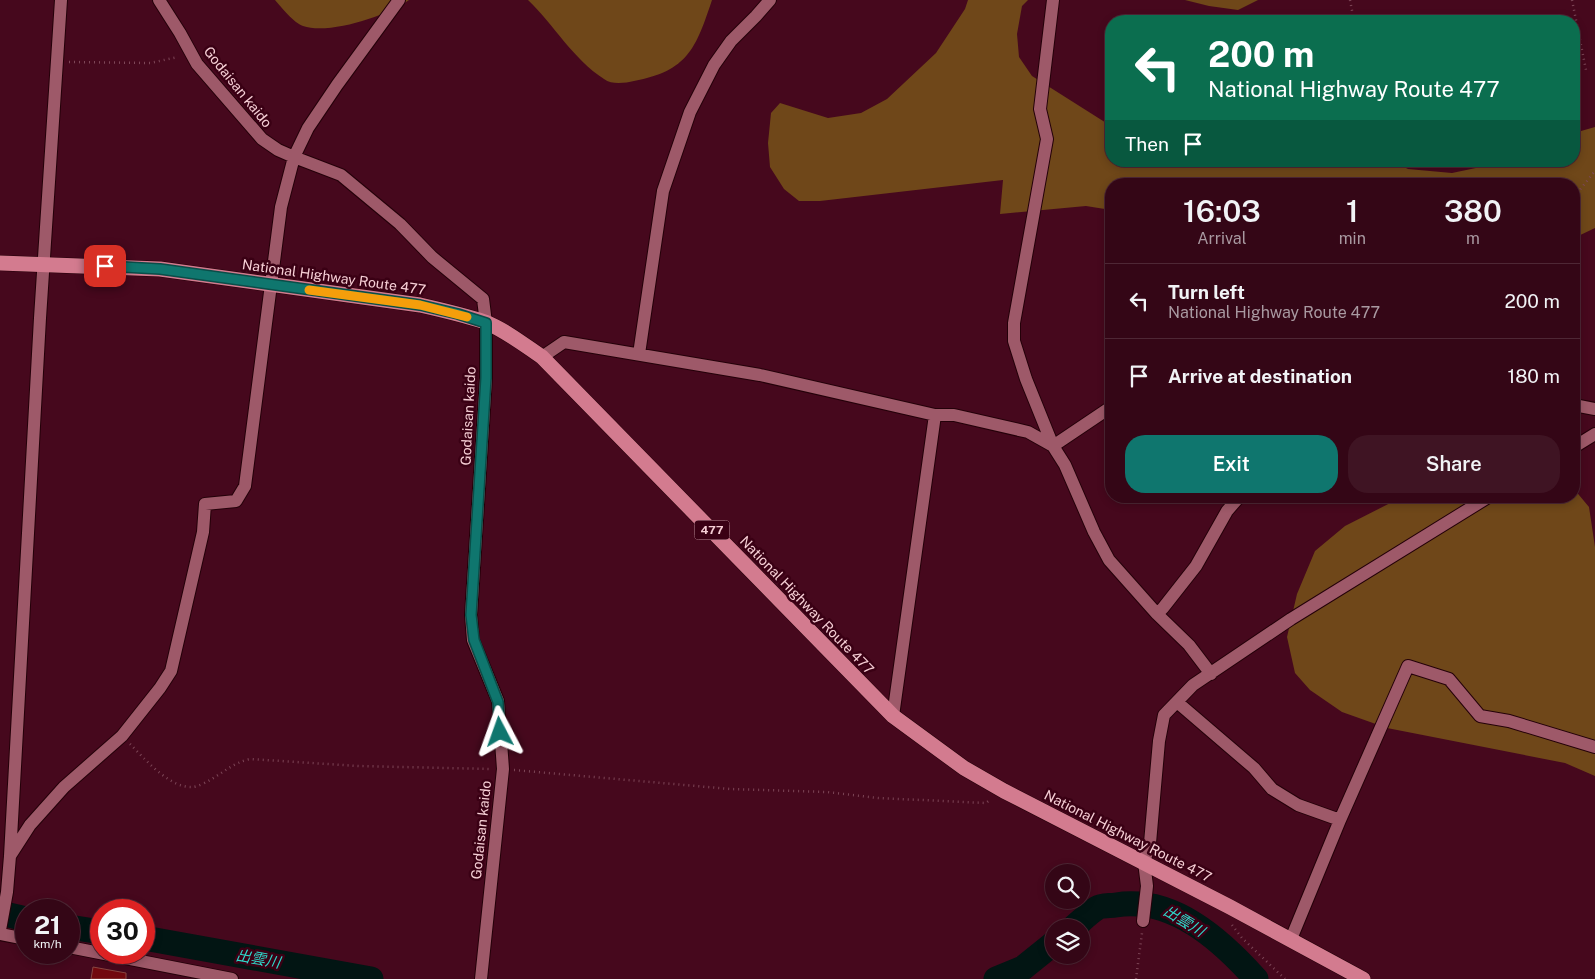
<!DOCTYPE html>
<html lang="en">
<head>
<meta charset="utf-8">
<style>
  :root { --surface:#340616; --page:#3f1423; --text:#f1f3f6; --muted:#a999a1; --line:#4e2735; --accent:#0f766e }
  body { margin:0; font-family:"Public Sans","Noto Sans JP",sans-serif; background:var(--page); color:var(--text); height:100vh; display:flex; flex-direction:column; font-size:19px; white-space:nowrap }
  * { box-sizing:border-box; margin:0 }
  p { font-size:16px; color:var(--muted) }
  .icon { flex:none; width:28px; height:28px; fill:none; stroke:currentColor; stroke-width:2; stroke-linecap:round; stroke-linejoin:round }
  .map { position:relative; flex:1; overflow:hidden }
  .sheet { position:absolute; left:1105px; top:178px; width:475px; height:325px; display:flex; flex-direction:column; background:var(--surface); border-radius:20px; box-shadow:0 2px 8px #0003,0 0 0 1px var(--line) }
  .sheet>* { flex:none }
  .hud { position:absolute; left:1105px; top:15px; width:475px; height:152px; border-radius:20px; box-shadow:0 2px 8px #0003,0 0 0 1px var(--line); background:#0b6e4f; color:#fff; overflow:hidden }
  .fabs { position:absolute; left:1045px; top:864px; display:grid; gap:10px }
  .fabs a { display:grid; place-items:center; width:45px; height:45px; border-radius:50%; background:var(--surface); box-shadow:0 2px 8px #0003,0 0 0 1px var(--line); font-size:25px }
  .speed { position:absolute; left:15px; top:899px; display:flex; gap:10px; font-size:25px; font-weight:700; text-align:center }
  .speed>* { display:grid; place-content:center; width:65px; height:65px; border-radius:50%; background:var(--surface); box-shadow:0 2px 8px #0003,0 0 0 1px var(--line); line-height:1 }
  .speed small { font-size:12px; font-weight:400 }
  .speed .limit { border:8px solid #d22; background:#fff; color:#111 }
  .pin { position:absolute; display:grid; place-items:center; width:42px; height:42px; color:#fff; margin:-21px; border-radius:10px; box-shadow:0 2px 8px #0006 }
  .me { position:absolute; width:55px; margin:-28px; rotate:356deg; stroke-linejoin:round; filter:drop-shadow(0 0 4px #0008) }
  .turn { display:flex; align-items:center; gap:18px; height:105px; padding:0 20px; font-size:22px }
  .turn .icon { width:65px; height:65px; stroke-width:2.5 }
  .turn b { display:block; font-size:35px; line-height:42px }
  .then { display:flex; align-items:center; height:48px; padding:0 20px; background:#0003; gap:10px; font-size:19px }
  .eta { display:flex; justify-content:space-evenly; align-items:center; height:85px; text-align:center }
  .eta b { font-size:30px; font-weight:600; line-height:35px }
  .cta { display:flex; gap:10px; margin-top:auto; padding:10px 20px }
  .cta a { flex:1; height:58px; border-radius:20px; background:var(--accent); color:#fff; font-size:20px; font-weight:600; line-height:58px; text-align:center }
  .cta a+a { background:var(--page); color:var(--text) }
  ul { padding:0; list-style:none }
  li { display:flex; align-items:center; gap:15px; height:75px; padding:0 20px; border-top:1px solid var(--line) }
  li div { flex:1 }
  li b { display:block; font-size:19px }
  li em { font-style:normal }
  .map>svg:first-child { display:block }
</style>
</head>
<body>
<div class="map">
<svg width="1595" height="979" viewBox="0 0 1595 979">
  <rect width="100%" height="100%" fill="#46081d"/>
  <path fill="#6f4719" d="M275,0H409C387,16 329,35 303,26C294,23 281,7 275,0Z
    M528,0H712C696,48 688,71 634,81C625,83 612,85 604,79C573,59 554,25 528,0Z
    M968,0H1028L1022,6L1017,34L1019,57L1032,76L1111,126V161H1392L1408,169L1452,173L1509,161H1574V133L1595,127V228L1574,238V184H1111V210L1086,206L1000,214L1003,180L820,201H799L784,189L770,167L768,143L771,113L780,103L828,118L861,113L887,99L936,53L965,9Z
    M1185,0H1258L1238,10L1209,6Z
    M1574,489L1589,507L1595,547V776L1565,763L1387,728L1342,712L1310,690L1295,673L1287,637L1297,594L1315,551L1345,526L1404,496H1574Z"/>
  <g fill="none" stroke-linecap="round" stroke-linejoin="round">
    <path stroke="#021513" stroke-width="25" d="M0,913L26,919
      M69,927L101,932
      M1073,928C1081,921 1089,913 1097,908C1102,905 1110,906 1116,905C1173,896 1221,940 1256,979
      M144,938L371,979
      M996,979L1023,968L1054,943"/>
  </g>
  <path fill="#72080e" stroke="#894641" d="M93,967L126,973V979H91Z"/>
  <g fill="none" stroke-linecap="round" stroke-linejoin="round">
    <g stroke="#240009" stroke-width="14">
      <path id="street" d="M159,0L180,33L197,64L262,139L278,150L294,157L341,175L400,224L432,257L483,299L486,323V378L471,615L473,640L498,701L503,769L481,979
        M1053,0L1040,109L1047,139L1014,323V341L1026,379L1053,446L1065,465L1094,532L1109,560L1157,614L1189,645L1211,674
        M639,354L663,191L690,112L714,65L731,41L756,16L770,0
        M542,357L564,342L760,375L935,415H954L1028,432L1053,446
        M1574,405L1595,409
        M1053,446L1111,407
        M1574,447L1595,434
        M1157,614L1163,608L1196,566L1227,511L1240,496
        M1177,702L1254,768L1272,789L1298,805L1340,820
        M893,716L935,415
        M10,856L30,825L64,787L122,736L160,688L171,671L203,532L205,504L236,501L245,486L281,207L294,157L308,128L337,85L399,0
        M1143,921L1147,886L1144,862L1150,843L1159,741L1164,715L1193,685L1291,619L1490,496
        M0,930L7,892L10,856L40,318L61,0
        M0,934L26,939
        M1291,939L1340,820L1408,666L1449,679L1480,716L1509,721L1595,747
        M69,947L232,979"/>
    </g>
    <g stroke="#240009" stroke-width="16">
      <path id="highway" d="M0,263L160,269L420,305C442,310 464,315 485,322C505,330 523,344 542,357L893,716L964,768L1004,791L1230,907L1363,979"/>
    </g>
    <path stroke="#7d4657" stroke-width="2.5" stroke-dasharray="1 4" stroke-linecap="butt" d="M1350,0L1354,21
      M1572,0L1586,70
      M69,62L150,63L178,57
      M1574,197L1595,171
      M130,744C144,758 169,788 192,787C197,787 205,783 210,780C224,772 233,763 250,759L358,766L491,769
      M514,770L730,789L827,792L878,798L986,803L991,799
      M1232,925L1242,938L1285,979
      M1136,979L1142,933"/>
    <use href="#street" stroke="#9e5969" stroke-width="12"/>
    <use href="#highway" stroke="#d37b8f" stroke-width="15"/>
  </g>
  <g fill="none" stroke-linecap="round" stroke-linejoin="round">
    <g stroke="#0a4d48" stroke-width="12">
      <path id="route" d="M105,266L160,269L420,305L458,314L486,323V378L471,615L474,640L498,702L500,732"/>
    </g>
    <use href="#route" stroke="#0f766e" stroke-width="9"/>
    <path stroke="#f59e0b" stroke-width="9" d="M309,290L420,305L467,317"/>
  </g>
  <g text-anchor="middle" stroke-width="5" stroke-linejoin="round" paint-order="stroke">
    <rect fill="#3a0014" stroke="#be909b" stroke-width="1" x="694.5" y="520.5" width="35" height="19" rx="4"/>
    <g font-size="12" font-weight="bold" fill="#f6ced5">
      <text x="712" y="534">477</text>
    </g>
    <g font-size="14" fill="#f6ced5" stroke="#3a0014">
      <text transform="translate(238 87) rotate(51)" y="5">Godaisan kaido</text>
      <text transform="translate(334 277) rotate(8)" y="5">National Highway Route 477</text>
      <text transform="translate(468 416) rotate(-87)" y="5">Godaisan kaido</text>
      <text transform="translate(807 605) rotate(46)" y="5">National Highway Route 477</text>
      <text transform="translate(481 830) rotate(-84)" y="5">Godaisan kaido</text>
      <text transform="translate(1128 836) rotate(27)" y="5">National Highway Route 477</text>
    </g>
    <g font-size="15" font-style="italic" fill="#2edacc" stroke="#3a0014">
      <text transform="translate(1184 921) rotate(31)" y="5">出雲川</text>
      <text transform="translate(258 959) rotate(10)" y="5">出雲川</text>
    </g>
  </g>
</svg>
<div class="fabs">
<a><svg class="icon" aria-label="search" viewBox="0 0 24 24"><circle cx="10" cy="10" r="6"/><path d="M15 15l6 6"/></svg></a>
<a><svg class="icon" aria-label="layers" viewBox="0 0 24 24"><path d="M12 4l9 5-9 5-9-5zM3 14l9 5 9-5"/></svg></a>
</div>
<div class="speed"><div>21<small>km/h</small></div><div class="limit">30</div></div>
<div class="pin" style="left:105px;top:266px;background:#d93025"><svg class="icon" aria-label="arrive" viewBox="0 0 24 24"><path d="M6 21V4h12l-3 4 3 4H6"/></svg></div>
<svg class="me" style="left:500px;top:732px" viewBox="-20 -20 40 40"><path d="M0-17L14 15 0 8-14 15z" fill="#0f766e" stroke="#fff" stroke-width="4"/></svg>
<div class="hud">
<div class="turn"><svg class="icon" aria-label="left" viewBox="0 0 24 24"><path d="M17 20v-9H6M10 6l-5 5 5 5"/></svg><div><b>200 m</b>National Highway Route 477</div></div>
<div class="then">Then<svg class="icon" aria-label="arrive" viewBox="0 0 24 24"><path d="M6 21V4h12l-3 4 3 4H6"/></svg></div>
</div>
<section class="sheet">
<div class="eta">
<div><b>16:03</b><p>Arrival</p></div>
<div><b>1</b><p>min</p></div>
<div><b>380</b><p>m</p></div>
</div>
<ul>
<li><svg class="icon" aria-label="left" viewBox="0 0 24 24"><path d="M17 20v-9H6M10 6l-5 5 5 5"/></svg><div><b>Turn left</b><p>National Highway Route 477</p></div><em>200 m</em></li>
<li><svg class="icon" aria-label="arrive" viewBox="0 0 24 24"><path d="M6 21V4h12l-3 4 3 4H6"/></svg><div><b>Arrive at destination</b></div><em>180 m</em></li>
</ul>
<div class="cta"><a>Exit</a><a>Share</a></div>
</section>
</div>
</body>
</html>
